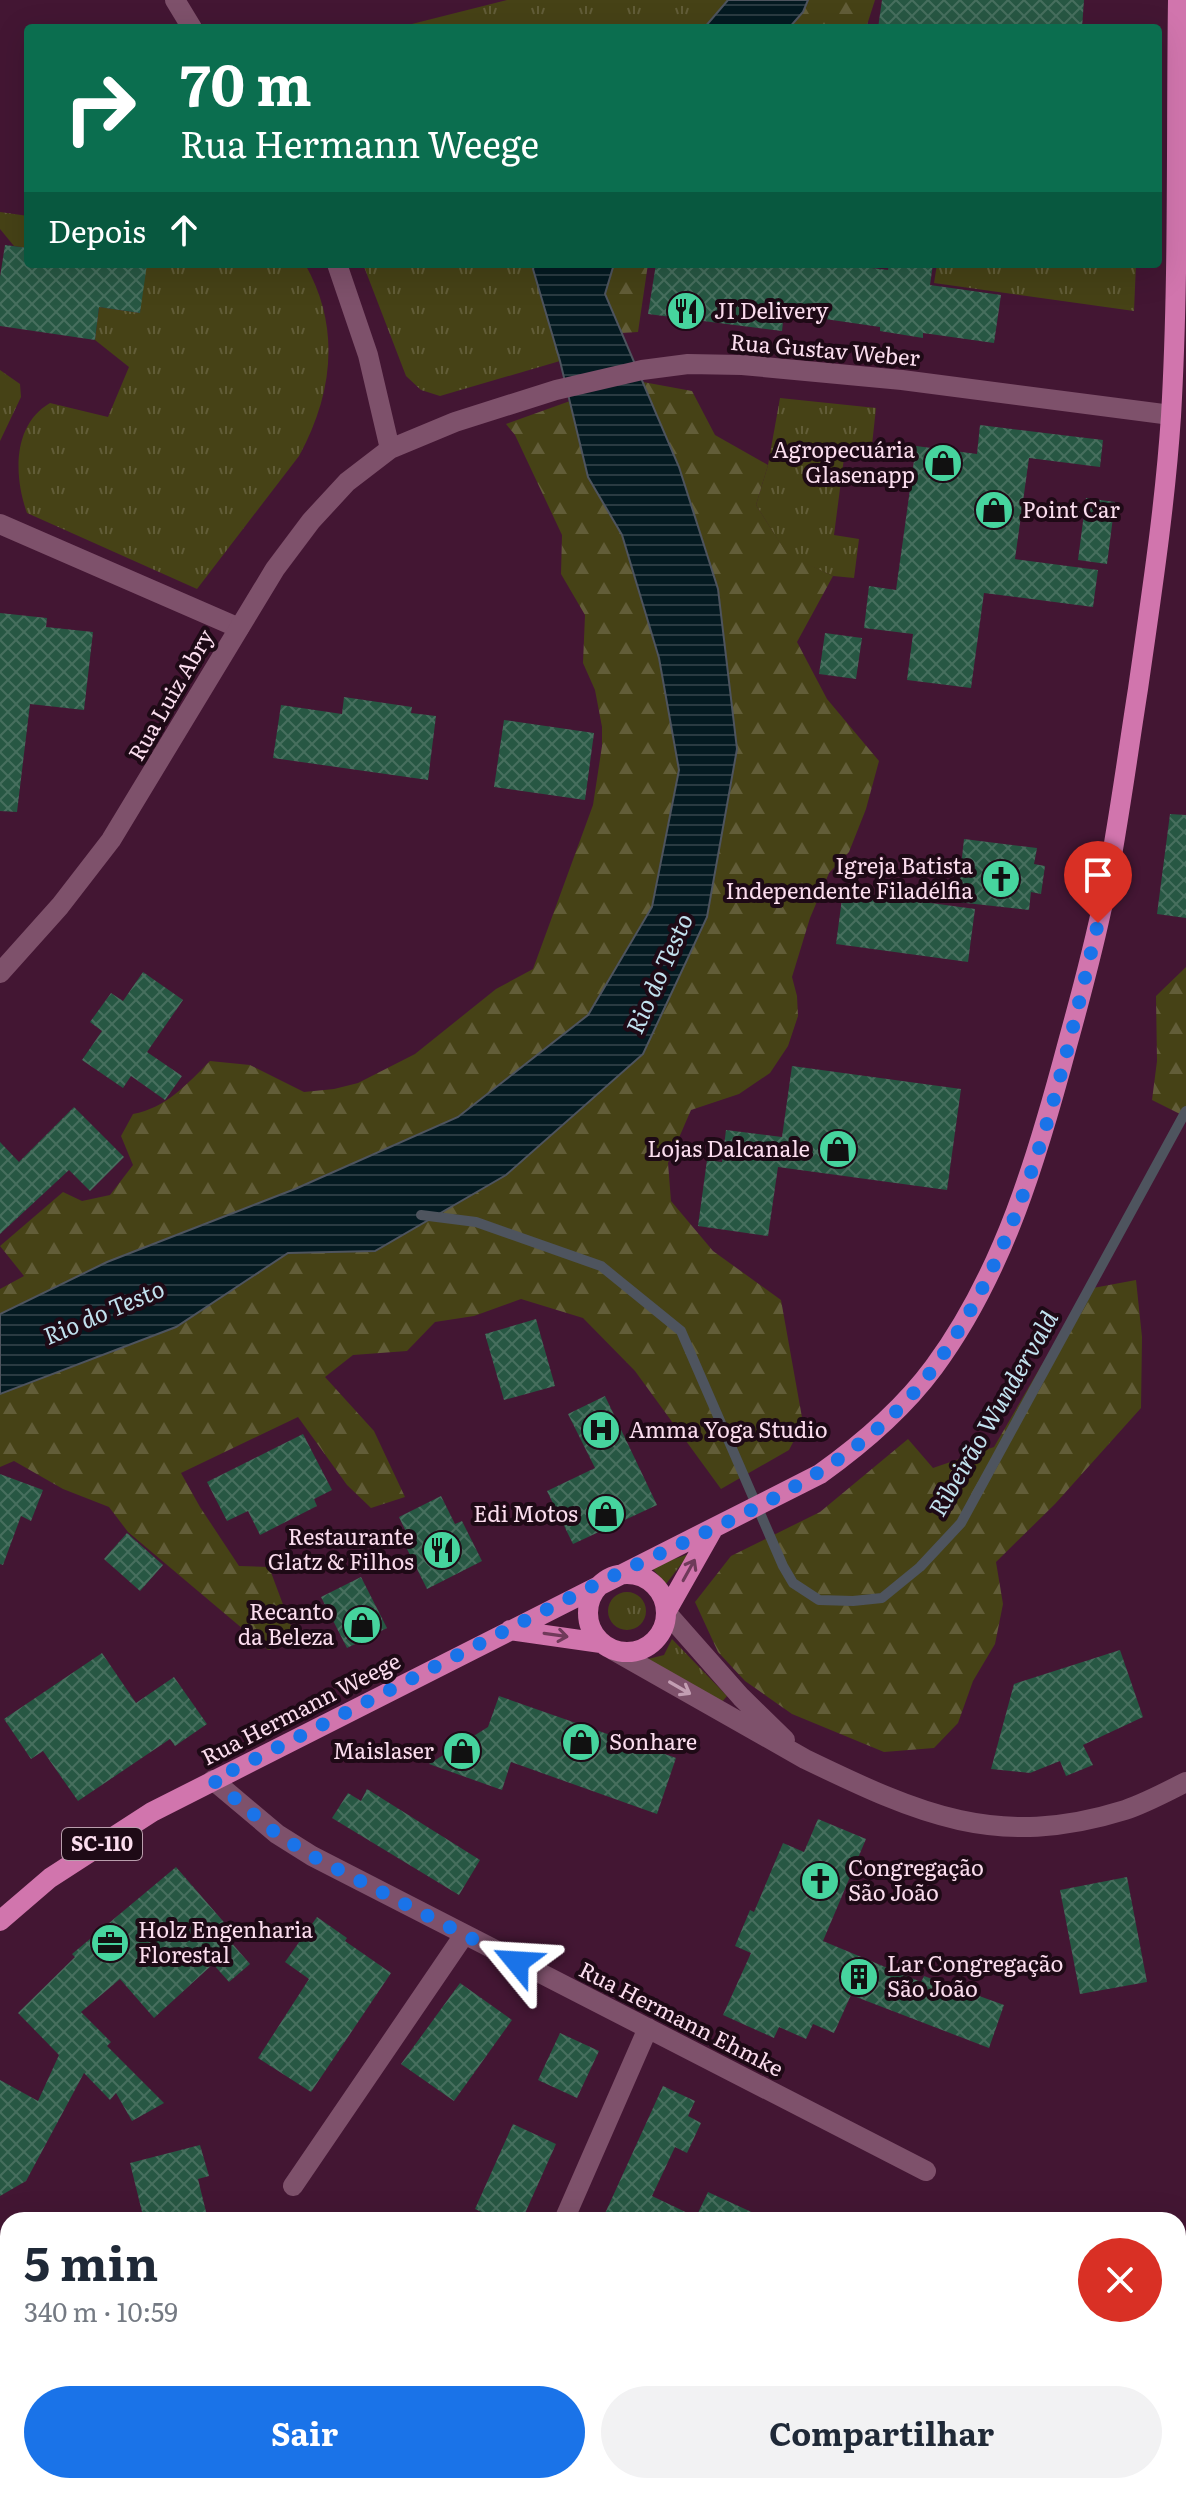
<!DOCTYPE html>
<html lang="pt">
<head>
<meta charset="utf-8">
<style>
  :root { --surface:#fff; --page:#f2f2f3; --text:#1f2937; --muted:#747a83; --accent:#1a73e8 }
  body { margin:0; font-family:Literata,serif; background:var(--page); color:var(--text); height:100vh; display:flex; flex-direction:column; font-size:30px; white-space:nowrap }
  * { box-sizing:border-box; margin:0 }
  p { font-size:26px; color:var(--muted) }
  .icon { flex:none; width:44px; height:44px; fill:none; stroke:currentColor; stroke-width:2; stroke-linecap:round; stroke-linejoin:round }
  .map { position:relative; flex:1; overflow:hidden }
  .drawer { position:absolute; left:0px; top:2212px; width:1186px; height:282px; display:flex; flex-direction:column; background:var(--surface); border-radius:24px 24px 0 0; box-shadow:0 8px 32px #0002 }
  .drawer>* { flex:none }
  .hud { position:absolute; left:24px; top:24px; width:1138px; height:244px; border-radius:8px; box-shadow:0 8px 32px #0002; background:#0b6e4f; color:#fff; overflow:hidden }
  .pin { position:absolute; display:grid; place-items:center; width:68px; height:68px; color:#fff; margin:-82px -34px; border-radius:50% 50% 50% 0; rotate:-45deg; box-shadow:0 0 8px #0007 }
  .pin .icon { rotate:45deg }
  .me { position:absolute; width:88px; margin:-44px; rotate:297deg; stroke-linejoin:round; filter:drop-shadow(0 0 6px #0008) }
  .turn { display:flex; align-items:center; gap:28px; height:168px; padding:0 24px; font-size:36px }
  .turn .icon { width:104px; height:104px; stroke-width:2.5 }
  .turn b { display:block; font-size:56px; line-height:68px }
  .then { display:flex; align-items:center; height:76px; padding:0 24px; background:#0003; gap:16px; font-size:30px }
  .round { display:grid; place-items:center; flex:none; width:84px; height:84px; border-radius:42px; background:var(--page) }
  .head { display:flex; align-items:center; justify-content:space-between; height:136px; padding:0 24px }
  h1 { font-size:48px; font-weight:700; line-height:60px }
  .action { display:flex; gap:16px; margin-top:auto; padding:16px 24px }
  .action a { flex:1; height:92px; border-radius:48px; background:var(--accent); color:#fff; font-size:32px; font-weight:700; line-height:92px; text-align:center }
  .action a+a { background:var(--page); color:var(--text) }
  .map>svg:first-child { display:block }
</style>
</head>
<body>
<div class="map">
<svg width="1186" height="2493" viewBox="0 0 1186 2493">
  <defs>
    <pattern id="grass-tufts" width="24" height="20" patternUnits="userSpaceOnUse" patternTransform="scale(2)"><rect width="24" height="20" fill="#464216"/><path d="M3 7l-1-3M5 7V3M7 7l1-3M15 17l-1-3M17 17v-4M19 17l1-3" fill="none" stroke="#625d38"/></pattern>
    <pattern id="forest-firs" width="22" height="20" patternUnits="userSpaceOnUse" patternTransform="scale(2)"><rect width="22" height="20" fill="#464216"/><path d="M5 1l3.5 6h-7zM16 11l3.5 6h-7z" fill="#625d38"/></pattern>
    <pattern id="water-rules" width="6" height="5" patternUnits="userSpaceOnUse" patternTransform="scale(2)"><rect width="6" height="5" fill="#041a21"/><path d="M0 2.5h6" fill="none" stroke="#2a3b42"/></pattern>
    <pattern id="building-cross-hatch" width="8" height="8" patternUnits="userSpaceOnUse" patternTransform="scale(2)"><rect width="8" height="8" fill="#275743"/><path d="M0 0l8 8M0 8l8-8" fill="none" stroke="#476f5e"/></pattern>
  </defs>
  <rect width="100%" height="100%" fill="#431633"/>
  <path fill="url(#grass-tufts)" d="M507,0H728L704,28H396Z
    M0,212L28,216V248L14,246L0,229Z
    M143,264H305C341,327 333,394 299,456L197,589L27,513C14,477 12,425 50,403L108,417L129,367L95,340L99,307L140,313Z
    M363,264H535L533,269L560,361L440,396L421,390L406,376Z
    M937,264H1136L1134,311L934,283Z
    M0,370L20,384L21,397L0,441Z
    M780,398L876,408L871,454L845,450L834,535L859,539L854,578L833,576L788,556L756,505L768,465Z
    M689,1554L666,1584L651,1567Z
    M608 1611a19 19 0 1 1 38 0a19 19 0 1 1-38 0Z
    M672,1639L727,1696L721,1703L648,1659L664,1655Z"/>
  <path fill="url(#forest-firs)" d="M808,0H875L866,28H789L802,12Z
    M614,264H648L638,332L621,333L605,294Z
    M643,382L692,391L715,435L768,465L756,505L788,555L833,576L797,642L827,699L879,761L866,809L849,852L829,873L810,918L792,977L797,996L798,1016L788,1046L770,1073L739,1094L691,1110L668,1163L671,1201L713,1251L781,1300L803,1423L789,1450L721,1489L635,1371L583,1318L521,1299L474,1316L435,1322L407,1351L353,1355L325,1377L374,1431L405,1497L371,1508L347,1485L298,1417L181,1473L200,1507L239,1566L269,1567L297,1642L268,1650L128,1532L109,1507L63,1489L14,1461L0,1467V1394L176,1327L288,1253L376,1250L707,917L679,467Z
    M570,401L588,477L622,535L659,658L679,770L652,907L588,1015L458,1117L295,1189L107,1262L0,1314V1289L24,1276L0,1246L63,1192L82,1201L110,1195L133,1165L121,1136L133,1114C166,1108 187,1084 210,1061L250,1065L304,1092L334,1089L358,1083L415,1054L496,989L533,969L593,805L602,746V727L595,690L583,663L585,615L561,574L562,535L515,435L506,424Z
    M1186,967V1117L1152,1100L1157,1061L1156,996Z
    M1136,1280L1142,1337L1141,1408L1055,1504L996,1562L1003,1604L995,1644L973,1681L958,1723L934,1748L884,1752L792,1714L745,1681L718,1652L695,1602L731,1556L820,1512L908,1439L933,1468L994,1447L1041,1366L1093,1288Z
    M1178,2242H1186V2493H605L609,2486H1178Z"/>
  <path fill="url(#water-rules)" stroke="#4e545e" stroke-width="2" d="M728,0H808L803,12L789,28H704Z
    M535,264H614L605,294L679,467L718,589L737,749L707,917L643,1054L506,1175L375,1251L288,1253L176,1327L0,1394V1314L107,1262L295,1189L458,1117L588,1015L652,907L679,770L659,658L622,535L588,477L560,361L533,269Z"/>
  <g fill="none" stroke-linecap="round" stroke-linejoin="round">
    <path stroke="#4e545e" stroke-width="10" d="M421,1215L476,1222L601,1266L681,1331L783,1566L793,1583L819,1600L853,1601L882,1598L920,1567L961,1523L1186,1111"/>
  </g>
  <path fill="url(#building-cross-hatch)" d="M882,0H1084L1082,28H878Z
    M5,245L28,248V264H147L140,313L99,307L95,340L0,326V277Z
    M656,264H838L888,270L889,264H933L930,285L1001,295L994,343L923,333V338L880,331V327L784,313L782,331L648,314Z
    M980,425L1103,440L1100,467L1029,458L1015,559L1098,570L1093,607L984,593L971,688L907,680L913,634L864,628L869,586L896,590L916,446L977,454Z
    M1086,498L1115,502L1107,564L1078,560Z
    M0,613L47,618L46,627L93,632L84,710L30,704L17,812L0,811Z
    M825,633L862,638L856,679L819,674Z
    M344,697L412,707L411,713L436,716L428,780L273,758L281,705L342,714Z
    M504,720L594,733L585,800L494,787Z
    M1170,814L1186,815V918L1157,914Z
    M964,839L1037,848L1034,864L1045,866L1041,894L1031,892L1029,910L957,902Z
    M843,891L975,909L968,962L836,944Z
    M143,972L183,1000L147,1052L182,1076L165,1100L131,1076L123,1088L82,1060L102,1031L90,1022L111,993L123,1001Z
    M792,1066L961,1089L947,1190L778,1167L768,1236L698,1226L707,1160L722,1162L726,1130L782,1137Z
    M74,1107L124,1157L90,1191L69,1170L0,1234V1142L19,1162Z
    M536,1319L555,1386L504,1400L485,1334Z
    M605,1396L657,1505L573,1544L547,1491L595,1468L568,1414Z
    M303,1434L332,1490L314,1499L317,1506L260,1535L248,1511L227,1521L207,1482Z
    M0,1474L43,1490L31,1521L21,1516L3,1565L0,1564Z
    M441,1496L455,1524L462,1521L482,1561L427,1589L402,1539L408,1536L399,1517Z
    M127,1533L163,1565L140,1591L104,1559Z
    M361,1577L387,1628L347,1648L321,1597Z
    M1120,1650L1143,1717L1083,1745L1093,1765L1066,1776L1060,1761L1030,1773L991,1769L1014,1684Z
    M102,1653L136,1703L174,1677L207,1724L175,1746L170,1739L78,1801L43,1751L31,1759L4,1719Z
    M499,1696L676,1758L657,1814L511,1762L502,1790L429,1764L488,1727Z
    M367,1789L480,1860L459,1895L332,1818L348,1793L361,1801Z
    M818,1819L866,1839L823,1941L921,1982L924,1976L1004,2005L989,2048L851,1995L834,2033L813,2024L806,2039L779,2027L774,2038L723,2015L751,1953L735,1946L750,1910L754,1912L783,1843L804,1852Z
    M176,1867L235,1935L229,1940L250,1964L229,1982L213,1964L154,2018L120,1979L81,2012L111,2042L107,2046L164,2103L132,2121L116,2093L110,2100L84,2073L26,2181L0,2196V2080L38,2101L59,2055L18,2013L75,1957L72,1954Z
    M1127,1877L1147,1982L1080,1994L1060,1890Z
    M317,1917L347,1938L345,1941L391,1973L311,2092L258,2058L309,1979L285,1962Z
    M460,1983L512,2020L454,2101L401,2064Z
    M560,2033L599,2051L577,2098L538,2080Z
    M663,2086L695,2101L688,2116L701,2123L687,2153L675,2147L652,2196L696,2217L708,2192L769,2220H602Z
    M513,2124L556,2144L522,2220H498L475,2209Z
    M200,2145L209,2176L198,2179L208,2220H144L130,2163Z"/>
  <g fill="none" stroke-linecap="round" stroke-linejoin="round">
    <path stroke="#7e516b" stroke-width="20" d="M0,524L239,628
      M213,1780L277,1834L312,1856L926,2171
      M293,2186L464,1935
      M564,2220L648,2028"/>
    <path stroke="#7e516b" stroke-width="20" d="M175,0L192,28
      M337,264L368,355L390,449
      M0,973L60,906L111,840L275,569L311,521L347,482L390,449L455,422L556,390L642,370L688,364L742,365L902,380L1171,415
      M666,1612L741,1697L785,1740
      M613,1650L805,1759C919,1814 997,1850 1125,1810C1146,1803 1166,1792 1186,1782"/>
    <path stroke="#d175ad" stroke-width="20" d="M588 1613a39 39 0 1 1 78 0a39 39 0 1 1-78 0Z
      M666,1612L713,1529
      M510,1630L601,1643
      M0,1921L50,1878L152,1812L820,1474C862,1444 903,1409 934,1367C1004,1272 1038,1155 1068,1042C1081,995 1094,946 1104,898C1118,829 1127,758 1138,689C1151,598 1165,507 1171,416C1179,278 1176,138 1178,0"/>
  </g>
  <defs><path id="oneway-shaft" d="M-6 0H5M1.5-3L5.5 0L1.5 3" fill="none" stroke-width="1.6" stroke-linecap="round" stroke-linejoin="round" transform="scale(2)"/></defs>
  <g stroke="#6f3a5a">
    <use href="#oneway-shaft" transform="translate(689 1570) rotate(-61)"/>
    <use href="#oneway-shaft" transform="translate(556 1635) rotate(8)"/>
  </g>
  <use stroke="#c39eb3" href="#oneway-shaft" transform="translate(680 1688) rotate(30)"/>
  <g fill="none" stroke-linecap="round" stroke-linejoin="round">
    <path stroke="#1a73e8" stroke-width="14" stroke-dasharray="0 25.2" d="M517,1962L312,1856L277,1834L213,1780C347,1713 479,1643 613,1576C728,1519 857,1475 935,1366C1027,1238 1062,1074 1098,923"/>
  </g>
  <defs>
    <g id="restaurant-disc" transform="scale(2)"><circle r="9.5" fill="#46d49e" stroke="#1e0a16"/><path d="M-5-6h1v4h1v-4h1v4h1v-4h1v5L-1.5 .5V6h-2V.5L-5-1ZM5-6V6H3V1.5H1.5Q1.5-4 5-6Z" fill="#111"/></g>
    <g id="shop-disc" transform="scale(2)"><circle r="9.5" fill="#46d49e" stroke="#1e0a16"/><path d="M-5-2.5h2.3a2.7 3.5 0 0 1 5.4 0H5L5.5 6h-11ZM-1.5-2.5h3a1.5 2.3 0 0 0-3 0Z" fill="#111"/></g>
    <g id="church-disc" transform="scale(2)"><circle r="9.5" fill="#46d49e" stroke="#1e0a16"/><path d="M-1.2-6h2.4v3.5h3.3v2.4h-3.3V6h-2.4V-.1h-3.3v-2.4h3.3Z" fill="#111"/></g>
    <g id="hospital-disc" transform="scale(2)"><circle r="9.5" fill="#46d49e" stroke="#1e0a16"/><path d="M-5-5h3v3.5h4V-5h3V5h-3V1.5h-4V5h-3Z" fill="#111"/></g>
    <g id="office-disc" transform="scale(2)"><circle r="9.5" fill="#46d49e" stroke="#1e0a16"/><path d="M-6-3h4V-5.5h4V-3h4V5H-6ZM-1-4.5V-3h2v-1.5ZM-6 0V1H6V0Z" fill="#111"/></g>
    <g id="building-disc" transform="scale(2)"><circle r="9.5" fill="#46d49e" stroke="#1e0a16"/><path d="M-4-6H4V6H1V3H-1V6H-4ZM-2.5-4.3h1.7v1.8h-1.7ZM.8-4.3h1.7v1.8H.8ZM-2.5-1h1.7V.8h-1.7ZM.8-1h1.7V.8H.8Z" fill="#111"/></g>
  </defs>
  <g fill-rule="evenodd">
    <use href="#restaurant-disc" x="686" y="311"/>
    <use href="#shop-disc" x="943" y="463"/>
    <use href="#shop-disc" x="994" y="510"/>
    <use href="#church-disc" x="1001" y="879"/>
    <use href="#shop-disc" x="838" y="1149"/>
    <use href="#hospital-disc" x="601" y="1430"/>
    <use href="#shop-disc" x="606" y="1514"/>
    <use href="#restaurant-disc" x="442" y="1550"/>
    <use href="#shop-disc" x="362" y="1625"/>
    <use href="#shop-disc" x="581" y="1742"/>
    <use href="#shop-disc" x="462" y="1751"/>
    <use href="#church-disc" x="820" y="1881"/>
    <use href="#office-disc" x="110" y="1943"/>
    <use href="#building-disc" x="859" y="1977"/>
  </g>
  <g text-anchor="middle" stroke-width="8" stroke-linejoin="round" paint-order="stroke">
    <rect fill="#1e0a16" stroke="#b99ead" stroke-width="2" x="62" y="1828" width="80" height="32" rx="6"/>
    <g font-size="20" font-weight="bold" fill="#fbddee">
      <text x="102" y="1851">SC-110</text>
    </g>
    <g font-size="22" fill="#fbddee" stroke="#1e0a16" text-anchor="start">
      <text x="714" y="319">JI Delivery</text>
      <text x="915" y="458" text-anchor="end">Agropecuária<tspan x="915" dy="25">Glasenapp</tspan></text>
      <text x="1022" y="518">Point Car</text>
      <text x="973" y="874" text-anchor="end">Igreja Batista<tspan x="973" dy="25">Independente Filadélfia</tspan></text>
      <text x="810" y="1157" text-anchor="end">Lojas Dalcanale</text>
      <text x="629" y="1438">Amma Yoga Studio</text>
      <text x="578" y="1522" text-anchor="end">Edi Motos</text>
      <text x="414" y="1545" text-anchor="end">Restaurante<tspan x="414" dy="25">Glatz &amp; Filhos</tspan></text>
      <text x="334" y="1620" text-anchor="end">Recanto<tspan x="334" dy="25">da Beleza</tspan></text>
      <text x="609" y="1750">Sonhare</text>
      <text x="434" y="1759" text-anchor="end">Maislaser</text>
      <text x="848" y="1876">Congregação<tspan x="848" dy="25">São João</tspan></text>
      <text x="138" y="1938">Holz Engenharia<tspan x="138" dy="25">Florestal</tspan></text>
      <text x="887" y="1972">Lar Congregação<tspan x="887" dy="25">São João</tspan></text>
    </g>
    <g font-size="22" fill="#fbddee" stroke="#1e0a16">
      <text transform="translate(825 350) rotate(5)" y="8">Rua Gustav Weber</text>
      <text transform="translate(171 695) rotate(-60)" y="8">Rua Luiz Abry</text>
      <text transform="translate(301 1709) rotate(-27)" y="8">Rua Hermann Weege</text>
      <text transform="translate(681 2019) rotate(27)" y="8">Rua Hermann Ehmke</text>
    </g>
    <g font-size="24" font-style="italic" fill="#c2e2ef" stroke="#1e0a16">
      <text transform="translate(660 974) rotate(-66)" y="8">Rio do Testo</text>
      <text transform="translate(104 1313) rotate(-23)" y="8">Rio do Testo</text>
      <text transform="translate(994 1414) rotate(-60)" y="8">Ribeirão Wundervald</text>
    </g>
  </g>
</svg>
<div class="pin" style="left:1098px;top:923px;background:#d93025"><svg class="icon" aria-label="arrive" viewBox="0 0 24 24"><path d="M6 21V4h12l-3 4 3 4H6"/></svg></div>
<svg class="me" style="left:517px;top:1962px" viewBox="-20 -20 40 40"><path d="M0-17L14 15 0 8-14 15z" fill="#1a73e8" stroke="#fff" stroke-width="4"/></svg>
<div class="hud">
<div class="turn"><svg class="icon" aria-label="right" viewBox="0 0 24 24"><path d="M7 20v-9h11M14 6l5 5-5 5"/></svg><div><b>70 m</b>Rua Hermann Weege</div></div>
<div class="then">Depois<svg class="icon" aria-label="ahead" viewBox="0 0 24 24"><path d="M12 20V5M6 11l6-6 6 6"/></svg></div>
</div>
<section class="drawer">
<div class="head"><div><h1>5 min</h1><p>340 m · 10:59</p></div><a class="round" style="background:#d93025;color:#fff"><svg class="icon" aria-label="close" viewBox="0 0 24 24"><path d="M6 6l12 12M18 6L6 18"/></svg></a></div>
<div class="action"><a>Sair</a><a>Compartilhar</a></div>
</section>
</div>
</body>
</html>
